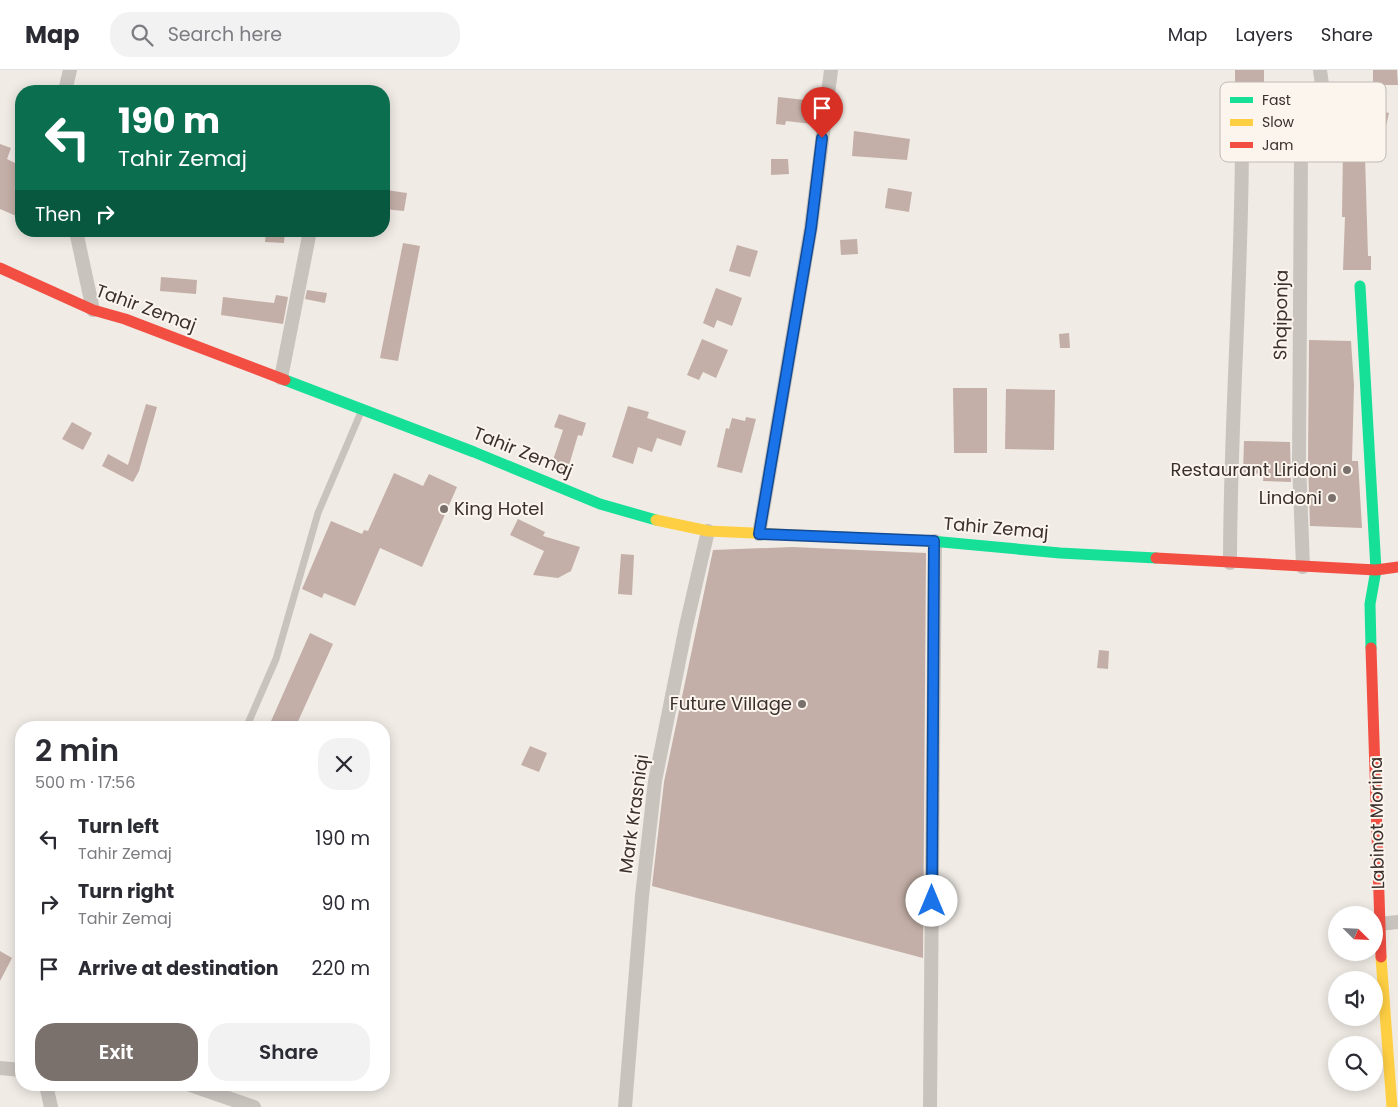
<!DOCTYPE html>
<html lang="en">
<head>
<meta charset="utf-8">
<style>
  :root { --surface:#fff; --page:#f2f2f3; --text:#2b2b33; --muted:#7c7c81; --line:#e1e1e2; --accent:#7a716c }
  body { margin:0; font-family:Poppins,sans-serif; background:var(--page); color:var(--text); height:100vh; display:flex; flex-direction:column; font-size:19px; white-space:nowrap }
  * { box-sizing:border-box; margin:0 }
  p { font-size:16px; color:var(--muted) }
  .icon { flex:none; width:28px; height:28px; fill:none; stroke:currentColor; stroke-width:2; stroke-linecap:round; stroke-linejoin:round }
  .map { position:relative; flex:1; overflow:hidden }
  .sheet { position:absolute; left:15px; top:651px; width:375px; height:370px; display:flex; flex-direction:column; background:var(--surface); border-radius:20px; box-shadow:0 2px 12px #0003 }
  .sheet>* { flex:none }
  .guide { position:absolute; left:15px; top:15px; width:375px; height:152px; border-radius:20px; box-shadow:0 2px 12px #0003; background:#0b6e4f; color:#fff; overflow:hidden }
  .needle { width:32px; rotate:114deg }
  .controls { position:absolute; left:1328px; top:836px; display:grid; gap:10px }
  .controls a { display:grid; place-items:center; width:55px; height:55px; border-radius:50%; background:var(--surface); box-shadow:0 2px 12px #0003; font-size:25px }
  .pin { position:absolute; display:grid; place-items:center; width:42px; height:42px; color:#fff; margin:-51px -21px; border-radius:50% 50% 50% 0; rotate:-45deg; box-shadow:0 0 5px #0007 }
  .pin .icon { rotate:45deg }
  .me { position:absolute; width:55px; margin:-28px; rotate:0deg; stroke-linejoin:round; filter:drop-shadow(0 0 4px #0008) }
  .turn { display:flex; align-items:center; gap:18px; height:105px; padding:0 20px; font-size:22px }
  .turn .icon { width:65px; height:65px; stroke-width:2.5 }
  .turn b { display:block; font-size:35px; line-height:42px }
  .then { display:flex; align-items:center; height:48px; padding:0 20px; background:#0003; gap:10px; font-size:19px }
  .round { display:grid; place-items:center; flex:none; width:52px; height:52px; border-radius:20px; background:var(--page) }
  .headline { display:flex; align-items:center; justify-content:space-between; height:85px; padding:0 20px }
  h1 { font-size:30px; font-weight:600; line-height:38px }
  .button { display:flex; gap:10px; margin-top:auto; padding:10px 20px }
  .button a { flex:1; height:58px; border-radius:20px; background:var(--accent); color:#fff; font-size:20px; font-weight:600; line-height:58px; text-align:center }
  .button a+a { background:var(--page); color:var(--text) }
  ul { padding:0; list-style:none }
  li { display:flex; align-items:center; gap:15px; height:65px; padding:0 20px }
  li div { flex:1 }
  li b { display:block; font-size:19px }
  li em { font-style:normal }
  header { display:flex; align-items:center; gap:30px; box-sizing:border-box; height:70px; padding:0 25px; background:var(--surface); border-bottom:1px solid var(--line) }
  header strong { font-size:24px }
  nav { display:flex; gap:28px; margin-inline-start:auto; font-size:18px }
  .search { width:350px; height:45px; background:var(--page); display:flex; align-items:center; gap:12px; box-sizing:border-box; padding:0 18px; border-radius:20px; color:var(--muted); font-size:19px }
  .map>svg:first-child { display:block }
</style>
</head>
<body>
<header>
<strong>Map</strong>
<div class="search"><svg class="icon" aria-label="search" viewBox="0 0 24 24"><circle cx="10" cy="10" r="6"/><path d="M15 15l6 6"/></svg>Search here</div>
<nav><a>Map</a><a>Layers</a><a>Share</a></nav>
</header>
<div class="map">
<svg width="1398" height="1037" viewBox="0 0 1398 1037">
  <rect width="100%" height="100%" fill="#f0ebe5"/>
  <path fill="#c3afa7" d="M1235,0H1264V13L1235,12Z
    M1373,0H1397L1398,15H1373Z
    M778,27L814,31L812,54L786,51L785,55L776,54Z
    M1364,37L1389,43L1384,65L1359,59Z
    M854,61L910,69L907,90L852,86Z
    M0,74L11,78L7,89L21,96V148L0,139Z
    M1343,79H1359L1360,86H1365L1368,186H1371V200H1343L1345,147H1342Z
    M771,89H788L789,104L771,105Z
    M888,118L912,122L909,142L885,138Z
    M386,120L407,123L404,141L384,139Z
    M266,161H285L284,173L265,172Z
    M857,169L858,184L841,185L840,170Z
    M403,173L420,176L398,291L380,288Z
    M737,175L758,181L750,207L729,201Z
    M161,207L197,210L196,224L160,221Z
    M716,218L742,228L732,256L717,250L714,258L703,253Z
    M307,220L327,223L325,233L305,229Z
    M276,225L288,227L283,254L221,245L223,227L274,233Z
    M1069,263L1070,278H1060L1059,264Z
    M702,269L728,280L716,308L703,302L699,310L687,305Z
    M1309,270L1351,271L1354,315L1352,391H1358L1362,458L1310,456L1308,392Z
    M953,318H987V383H954Z
    M1006,319L1055,320L1054,380L1005,379Z
    M146,334L157,337L139,401L133,412L102,396L108,384L128,395Z
    M628,336L649,342L647,348L686,361L681,376L657,368L652,382L638,377L633,394L612,387Z
    M559,344L586,353L582,366L578,365L567,402L551,396L563,360L554,357Z
    M746,347L756,349L742,403L717,397L726,358L729,359L732,348L745,351Z
    M72,352L92,363L83,380L62,369Z
    M1244,371L1290,372L1291,412L1263,411L1264,404L1243,403Z
    M394,403L423,416L429,404L457,417L422,497L380,478L355,536L324,523L322,528L302,519L331,451L362,464L364,460L368,461Z
    M518,449L545,462L543,466L580,477L571,501L558,508L533,505L544,481L510,465Z
    M792,477L926,483L923,888L652,816L664,712L713,480Z
    M621,484L634,485L632,525L618,524Z
    M310,563L333,574L295,658H268Z
    M1099,580L1109,581L1108,599L1097,598Z
    M530,676L547,683L539,702L521,695Z
    M0,881L12,888L0,911Z"/>
  <g fill="none" stroke-linecap="round" stroke-linejoin="round">
    <path stroke="#c9c3be" stroke-width="7" d="M246,658L276,589L318,443L361,342"/>
    <path stroke="#c9c3be" stroke-width="14" d="M65,21L70,0
      M76,161L93,240
      M281,308L310,161
      M759,464L811,157L831,0
      M1230,493C1230,346 1243,199 1242,52
      M1303,497L1299,392L1301,82L1306,64L1320,50L1323,22L1320,0
      M1379,854L1398,852
      M0,998L21,1000
      M46,1015L51,1037
      M190,1015L254,1037
      M625,1037L642,826L655,711L686,556L708,461
      M930,1037L935,471"/>
    <path stroke="#16e098" stroke-width="11" d="M1360,216L1376,500L1370,534L1371,578
      M285,310L474,382L600,434L656,450
      M931,471L1060,483L1156,488"/>
    <path stroke="#ffcf43" stroke-width="11" d="M656,450L708,461L931,471
      M1381,887L1392,1037"/>
    <path stroke="#f24e42" stroke-width="11" d="M0,198L93,240L125,249L285,310
      M1156,488L1376,500L1398,497
      M1371,578L1381,887"/>
  </g>
  <g fill="none" stroke-linecap="round" stroke-linejoin="round">
    <g stroke="#114b97" stroke-width="12">
      <path id="route" d="M822,68L811,158L759,464L934,471L932,831"/>
    </g>
    <use href="#route" stroke="#1a73e8" stroke-width="9"/>
  </g>
  <g fill="#7a716c" stroke="#fbf5ee" stroke-width="2">
    <circle cx="1347" cy="400" r="5"/>
    <circle cx="1332" cy="428" r="5"/>
    <circle cx="444" cy="439" r="5"/>
    <circle cx="802" cy="634" r="5"/>
  </g>
  <g text-anchor="middle" stroke-width="4" stroke-linejoin="round" paint-order="stroke">
    <g font-size="18" fill="#3b302b" stroke="#fbf5ee">
      <text transform="translate(146 238) rotate(20)" y="6">Tahir Zemaj</text>
      <text transform="translate(1281 245) rotate(-89)" y="6">Shqiponja</text>
      <text transform="translate(523 382) rotate(22)" y="6">Tahir Zemaj</text>
      <text transform="translate(996 458) rotate(5)" y="6">Tahir Zemaj</text>
      <text transform="translate(634 744) rotate(-82)" y="6">Mark Krasniqi</text>
      <text transform="translate(1377 753) rotate(-91)" y="6">Labinot Morina</text>
    </g>
    <g font-size="18" fill="#3b302b" stroke="#fbf5ee" text-anchor="end">
      <text x="1337" y="406">Restaurant Liridoni</text>
      <text x="1322" y="434">Lindoni</text>
      <text x="454" y="445" text-anchor="start">King Hotel</text>
      <text x="792" y="640">Future Village</text>
    </g>
  </g>
  <rect x="1220" y="12" width="166" height="80" rx="8" fill="#fbf5ee" stroke="#c1bab4" stroke-width="1"/>
  <rect x="1230" y="27" width="23" height="6" fill="#16e098"/>
  <rect x="1230" y="49" width="23" height="7" fill="#ffcf43"/>
  <rect x="1230" y="72" width="23" height="6" fill="#f24e42"/>
  <g font-size="14" fill="#3b302b">
    <text x="1262" y="35">Fast</text>
    <text x="1262" y="57">Slow</text>
    <text x="1262" y="80">Jam</text>
  </g>
</svg>
<div class="controls">
<a><svg class="needle" viewBox="-14 -14 28 28"><path d="M0-13l5 13h-10z" fill="#e53935"/><path d="M0 13l5-13h-10z" fill="#7c7c81"/></svg></a>
<a><svg class="icon" aria-label="sound" viewBox="0 0 24 24"><path d="M4 9h4l5-4v14l-5-4H4zM17 9q2 3 0 6"/></svg></a>
<a><svg class="icon" aria-label="search" viewBox="0 0 24 24"><circle cx="10" cy="10" r="6"/><path d="M15 15l6 6"/></svg></a>
</div>
<div class="pin" style="left:822px;top:68px;background:#d93025"><svg class="icon" aria-label="arrive" viewBox="0 0 24 24"><path d="M6 21V4h12l-3 4 3 4H6"/></svg></div>
<svg class="me" style="left:932px;top:831px" viewBox="-20 -20 40 40"><circle r="19" fill="#fff"/><path d="M0-13L10 11 0 6-10 11z" fill="#1a73e8"/></svg>
<div class="guide">
<div class="turn"><svg class="icon" aria-label="left" viewBox="0 0 24 24"><path d="M17 20v-9H6M10 6l-5 5 5 5"/></svg><div><b>190 m</b>Tahir Zemaj</div></div>
<div class="then">Then<svg class="icon" aria-label="right" viewBox="0 0 24 24"><path d="M7 20v-9h11M14 6l5 5-5 5"/></svg></div>
</div>
<section class="sheet">
<div class="headline"><div><h1>2 min</h1><p>500 m · 17:56</p></div><a class="round"><svg class="icon" aria-label="close" viewBox="0 0 24 24"><path d="M6 6l12 12M18 6L6 18"/></svg></a></div>
<ul>
<li><svg class="icon" aria-label="left" viewBox="0 0 24 24"><path d="M17 20v-9H6M10 6l-5 5 5 5"/></svg><div><b>Turn left</b><p>Tahir Zemaj</p></div><em>190 m</em></li>
<li><svg class="icon" aria-label="right" viewBox="0 0 24 24"><path d="M7 20v-9h11M14 6l5 5-5 5"/></svg><div><b>Turn right</b><p>Tahir Zemaj</p></div><em>90 m</em></li>
<li><svg class="icon" aria-label="arrive" viewBox="0 0 24 24"><path d="M6 21V4h12l-3 4 3 4H6"/></svg><div><b>Arrive at destination</b></div><em>220 m</em></li>
</ul>
<div class="button"><a>Exit</a><a>Share</a></div>
</section>
</div>
</body>
</html>
